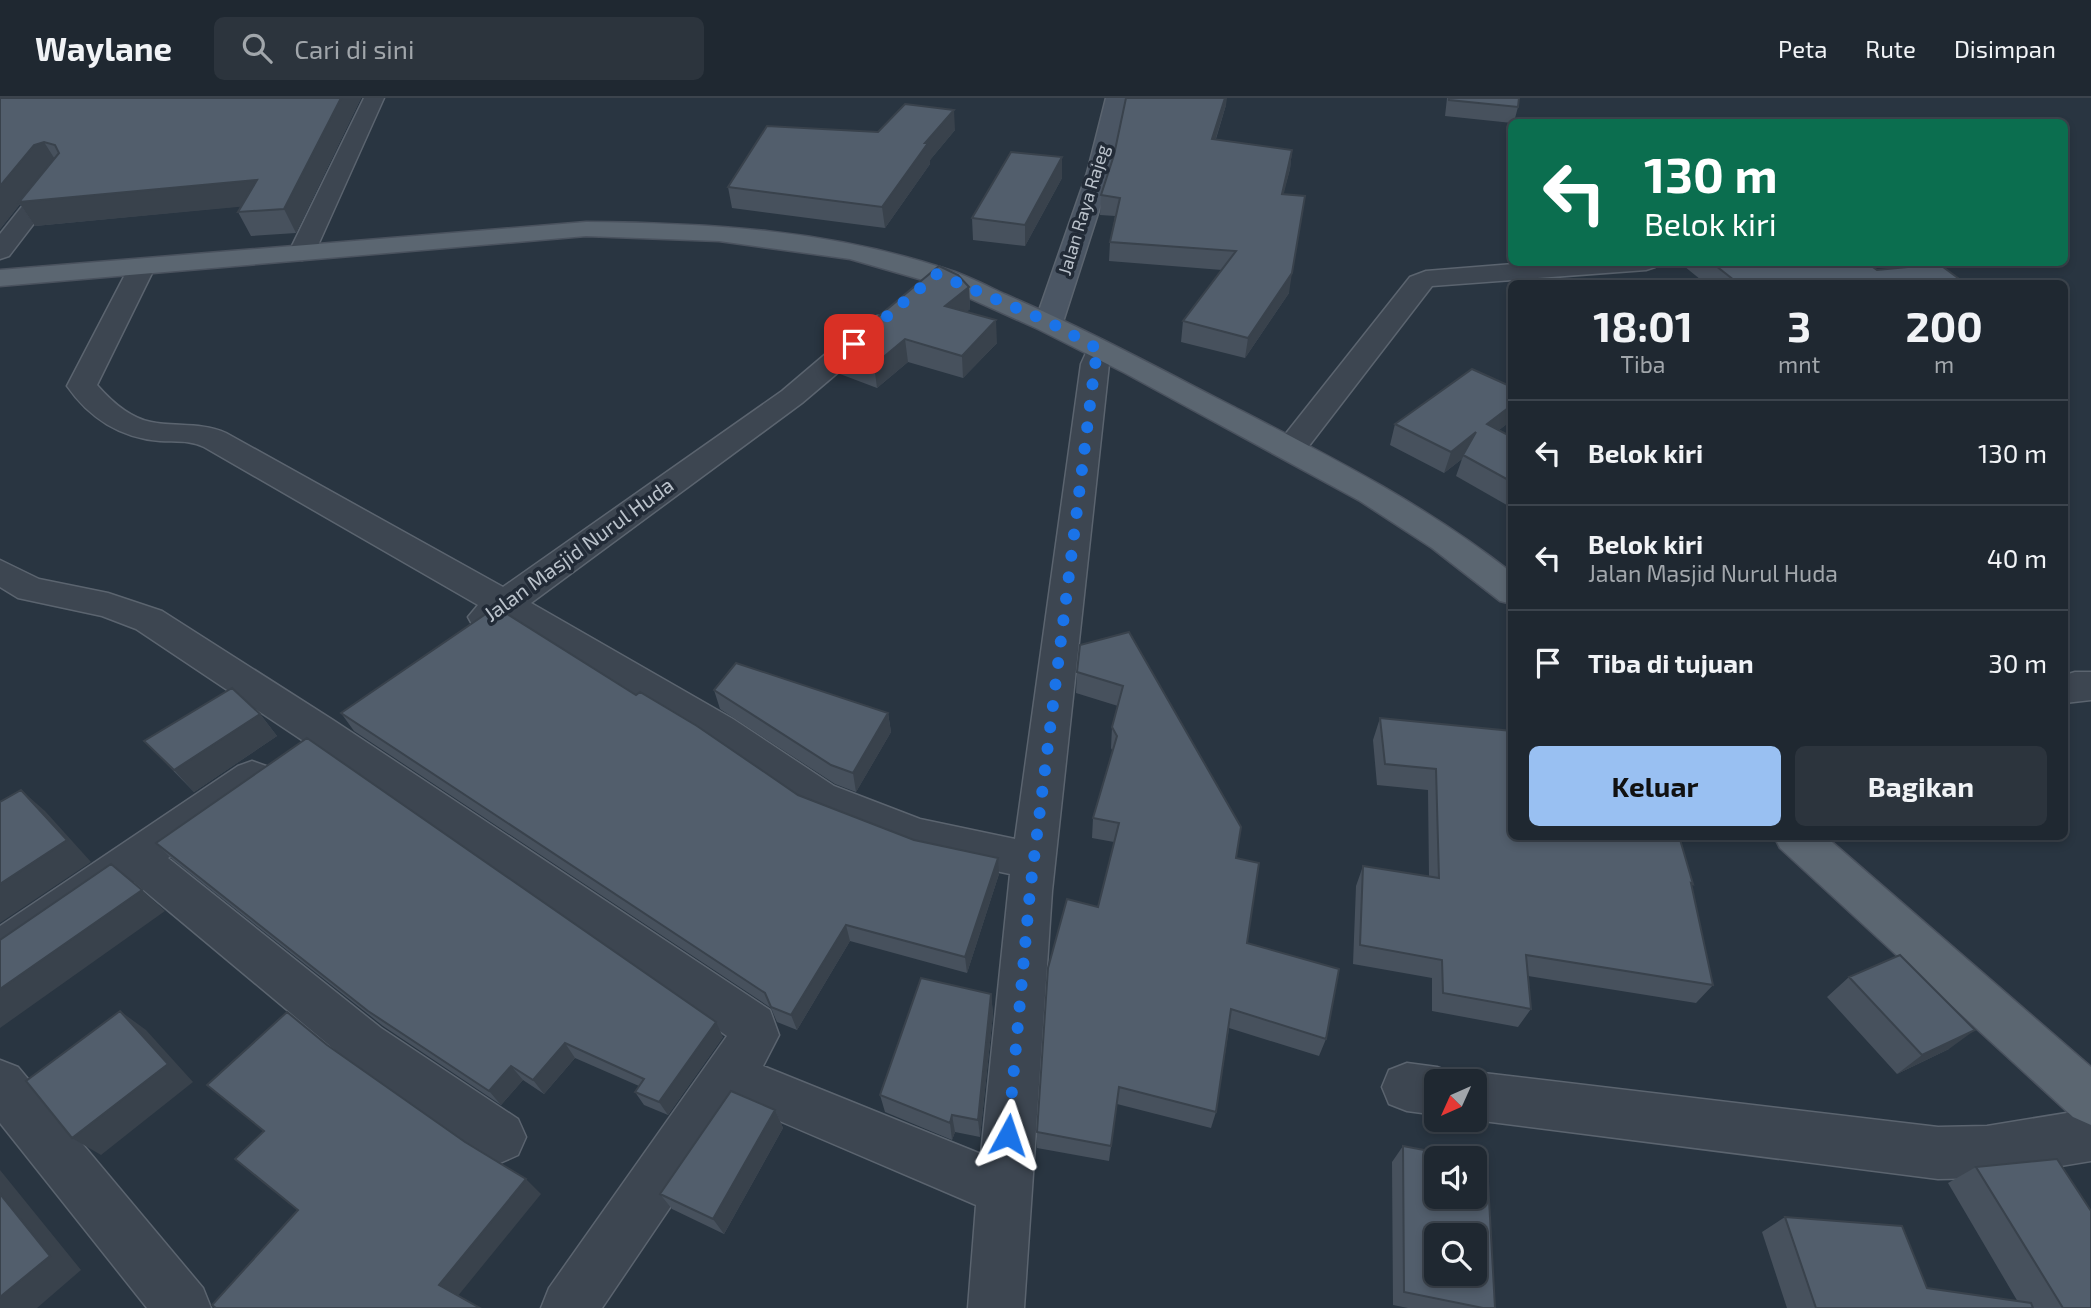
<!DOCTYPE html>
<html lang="id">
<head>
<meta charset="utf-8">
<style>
  :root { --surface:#1f2831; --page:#2c343d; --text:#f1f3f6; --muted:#a1a6ab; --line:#3c444d; --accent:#99c0f2 }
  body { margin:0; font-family:"Exo 2",sans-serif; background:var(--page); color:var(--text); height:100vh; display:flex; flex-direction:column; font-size:26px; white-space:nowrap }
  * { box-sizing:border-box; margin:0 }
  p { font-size:23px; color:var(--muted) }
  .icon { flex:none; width:38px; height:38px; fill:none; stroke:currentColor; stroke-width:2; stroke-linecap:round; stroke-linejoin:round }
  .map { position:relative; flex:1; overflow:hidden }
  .side { position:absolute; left:1508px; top:182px; width:560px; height:560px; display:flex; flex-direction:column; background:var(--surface); border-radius:10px; box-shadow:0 4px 10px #0003,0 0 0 2px var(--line) }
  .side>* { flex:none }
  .banner { position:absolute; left:1508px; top:21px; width:560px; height:147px; border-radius:10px; box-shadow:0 4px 10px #0003,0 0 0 2px var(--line); background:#0b6e4f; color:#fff; overflow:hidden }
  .needle { width:46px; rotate:225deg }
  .controls { position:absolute; left:1424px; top:971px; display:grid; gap:14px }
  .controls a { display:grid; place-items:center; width:63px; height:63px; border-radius:10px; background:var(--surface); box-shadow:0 4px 10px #0003,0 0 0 2px var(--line); font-size:35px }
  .pin { position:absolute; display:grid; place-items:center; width:60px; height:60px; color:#fff; margin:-30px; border-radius:14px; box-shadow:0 4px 10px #0006 }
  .me { position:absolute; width:77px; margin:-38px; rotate:5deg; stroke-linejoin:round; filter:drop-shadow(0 0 5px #0008) }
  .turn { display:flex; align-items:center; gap:24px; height:147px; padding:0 21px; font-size:32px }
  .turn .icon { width:91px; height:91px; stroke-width:2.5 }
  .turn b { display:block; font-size:49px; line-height:60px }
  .eta { display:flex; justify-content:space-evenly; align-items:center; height:119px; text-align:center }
  .eta b { font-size:42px; font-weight:700; line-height:49px }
  .primary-button { display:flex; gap:14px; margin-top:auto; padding:14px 21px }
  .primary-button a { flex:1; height:80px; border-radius:10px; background:var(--accent); color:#111; font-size:28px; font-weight:700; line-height:80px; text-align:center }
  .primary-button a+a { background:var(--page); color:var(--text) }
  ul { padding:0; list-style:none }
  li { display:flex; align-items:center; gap:21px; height:105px; padding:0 21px; border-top:2px solid var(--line) }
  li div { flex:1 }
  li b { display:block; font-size:26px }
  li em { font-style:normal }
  header { display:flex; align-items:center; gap:42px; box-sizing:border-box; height:98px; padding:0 35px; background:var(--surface); border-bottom:2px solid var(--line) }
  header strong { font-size:33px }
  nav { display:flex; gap:38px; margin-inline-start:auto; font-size:24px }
  .search { width:490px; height:63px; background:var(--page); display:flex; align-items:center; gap:18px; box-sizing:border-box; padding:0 24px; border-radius:10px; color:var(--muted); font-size:26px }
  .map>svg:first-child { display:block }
</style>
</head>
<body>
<header>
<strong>Waylane</strong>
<div class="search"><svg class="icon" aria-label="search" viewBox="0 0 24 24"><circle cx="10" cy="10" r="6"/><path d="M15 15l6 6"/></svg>Cari di sini</div>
<nav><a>Peta</a><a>Rute</a><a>Disimpan</a></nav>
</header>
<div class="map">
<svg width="2091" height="1210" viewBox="0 0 2091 1210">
  <rect width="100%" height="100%" fill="#293541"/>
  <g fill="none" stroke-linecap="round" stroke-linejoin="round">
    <g stroke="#5b646f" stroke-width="3">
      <path id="street" d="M364,0H384L315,154L311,159L302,162L293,159L289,154Z
        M59,70L67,72L71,77L9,158L0,161V136L51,72Z
        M142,161L151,164L155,169L97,287C111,303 130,320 151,324C176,329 201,324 226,335L503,489L782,293L868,220L878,218L888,220L892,226L888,232L802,305L531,505L733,621L834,688L920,721L1015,741L1081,266L1090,246L1100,244L1110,246L1114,252L1109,266L1052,793L1024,1210H968L976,1107L740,1006L602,1210H541L549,1190L727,938L305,644L136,531L102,518L18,500L0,489V462L39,481L108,495L162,513L333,622L770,912L779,937L763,968L981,1056L1010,776L917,756L804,712L705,643L506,523L486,532L473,528L468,519L478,507L204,349C190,342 175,344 160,343C121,340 89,320 67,288L129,169L133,164Z
        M1539,164H1658L1655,169L1646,172L1432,188L1302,357L1291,359L1280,357L1275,350L1280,343L1410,179L1426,173Z
        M2075,574H2091V602L2065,605V577Z
        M252,663L266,668L272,679L266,690L168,760L381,930L518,1021L526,1039L518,1057L500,1065L482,1057L347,962L134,784L16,867L0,873V828L238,668Z
        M0,962L18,969L203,1190L211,1210H147L0,1025Z
        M1407,965L1437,969L1455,976L1457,982L1475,974L1938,1029L1987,1028L2091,1011V1063L1987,1080L1938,1081L1475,1022V984H1437V1017L1407,1013L1389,1006L1382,989L1389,972Z"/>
    </g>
    <g stroke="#5b646f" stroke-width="3">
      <path id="secondary" d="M1106,0H1126L1111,75L1063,224L1059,230L1049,232L1039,230L1035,224L1087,75Z"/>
    </g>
    <g stroke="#4a525e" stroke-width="3">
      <path id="primary" d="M586,124C708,125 829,132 946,171C966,177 985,187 1004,196C1082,229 1156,269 1232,308C1329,358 1426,407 1512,475V506L1500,503L1432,450L1360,403L1125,275L1038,231L940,187L850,161L719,143L586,138L0,188V172Z
        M1774,738H1825L2091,969V1027L2073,1019L1780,750Z"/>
    </g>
    <use href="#street" fill="#3d4651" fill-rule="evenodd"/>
    <use href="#secondary" fill="#4b5664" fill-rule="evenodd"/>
    <use href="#primary" fill="#5b6671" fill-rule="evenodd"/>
  </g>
  <path fill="#47515d" d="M0,0H361L296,135L251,138L238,114L242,108L35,128L20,106L0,131Z
    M1447,0H1519L1518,9L1514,24L1512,25L1445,18Z
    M1226,7L1216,41L1292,52L1290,71L1283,96L1289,195L1245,260L1181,244L1183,223L1222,172L1109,163L1110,144L1115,118L1100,117L1101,97L1114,57Z
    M955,32L930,62V66L885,130L732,110L728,89L878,34Z
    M1062,59V80L1025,148L973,142L972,120Z
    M1679,164H1866L1877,172L1966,186H1706Z
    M969,189L970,211L966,214L997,245L963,280L908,264L877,290L840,276L837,253Z
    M1512,289V322L1499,332L1512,339V410L1456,378L1462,361L1444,375L1390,347L1395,326Z
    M1129,534L1236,760L1247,845L1326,941L1319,958L1229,930L1216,1014L1211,1030L1117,1006L1109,1063L1037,1050V1034L1098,809L1114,744L1092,740L1093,720L1113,654L1111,650L1112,629L1118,608L1076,595L1077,574Z
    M714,592L888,615L891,634L856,694L835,686L720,611Z
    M341,615L798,697L999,776L967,875L850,843L797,932L777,924L771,910L354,633Z
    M260,616L277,638L194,694L144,643Z
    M1380,620L1512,738L1693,786L1691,788L1713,887L1696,905L1528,878L1531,911L1518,929L1432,913V880L1353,866L1356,788L1363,768L1429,779L1428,692L1377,687L1373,642Z
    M156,745L723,939L668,1017L644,1007L635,994L639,988L575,960L544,996L523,982L501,1007L383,928L172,761Z
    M1849,879L1949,951L1897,976L1827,899Z
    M991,896L993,916L980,1039L955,1034L952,1042L885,1014L880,997Z
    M775,1012L783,1030L724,1136L672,1111L660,1096Z
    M1403,1048L1495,1210H1408L1393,1207L1392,1064Z
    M1976,1069L2091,1210H1787L1762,1134L1785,1119L1927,1190L2018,1204L1948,1085Z"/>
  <path fill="#39424c" d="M341,0H361L296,135L284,111Z
    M1225,0H1227L1226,7L1210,59L1212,41Z
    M954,12L955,32L930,62V66L885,130L882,109L925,45Z
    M44,44L58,66L257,82L269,106L35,128L20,106L0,131V88L34,47Z
    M1292,52L1290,71L1279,115L1282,96Z
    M1062,59V80L1025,148V127Z
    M1292,175L1289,195L1245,260L1248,240Z
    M969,189L970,211L947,231L945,208Z
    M996,222L997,245L963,280L962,258Z
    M905,241L908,264L877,290L874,267Z
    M1512,307V322L1480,347L1487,326Z
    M1476,334L1462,361L1444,375L1451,354Z
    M888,615L891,634L856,694L853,675Z
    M260,616L277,638L194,694L174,672Z
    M21,692L45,713L91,764L0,825V786Z
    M998,760L999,776L967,875L965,859Z
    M142,792L165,813L0,930V891Z
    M846,827L850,843L797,932L791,917Z
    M991,896L993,916L980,1039L978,1022Z
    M120,913L146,932L193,984L101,1057L72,1040Z
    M716,924L723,939L668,1017L659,1004Z
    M1975,932L1949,951L1897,976L1922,957Z
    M565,945L575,960L544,996L533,982Z
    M511,968L523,982L501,1007L489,993Z
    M775,1012L783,1030L724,1136L713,1121Z
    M952,1017L955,1034L952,1042L950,1025Z
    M0,1072L81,1172L37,1210H0Z
    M526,1081L541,1096L457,1199L439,1187Z"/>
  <path fill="#525e6c" stroke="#39424c" stroke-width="2" fill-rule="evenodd" d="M0,0H341L284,111L238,114L257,82L19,104L59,55L55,47L44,44L34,47L0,88Z
    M1126,0H1225L1212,41L1292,52L1282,96L1305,98L1292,175L1248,240L1183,223L1236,153L1110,144L1120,100L1101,97L1114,57Z
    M1449,0H1519L1518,9L1449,2Z
    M905,6L954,12L925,45H928L882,109L728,89L767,28L878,34Z
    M1011,54L1062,59L1025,127L972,120Z
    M1711,164H1866L1877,172L1939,166L1966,186H1739Z
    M939,168L958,177L969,189L945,208L996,222L962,258L905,241L874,267L837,253Z
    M1472,271L1512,289V307L1487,326L1512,339V384L1463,357L1476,334L1451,354L1395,326Z
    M496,509L636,597L640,594L697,628L798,697L914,742L998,760L965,859L846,827L791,917L771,909L765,895L341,615Z
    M1129,534L1241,729L1236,760L1259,765L1247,845L1339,871L1326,941L1231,911L1216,1014L1119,989L1111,1048L1037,1034L1048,870L1067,801L1098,809L1119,725L1093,720L1117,638L1112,629L1123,588L1077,574L1080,547Z
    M736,565L888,615L853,675L831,667L714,592Z
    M232,590L260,616L174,672L144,643Z
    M1380,620L1512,633V738H1679L1693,786L1691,785L1713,887L1526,857L1531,911L1443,895L1442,862L1360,847L1363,768L1439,780L1436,671L1385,666Z
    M307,640L716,924L659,1004L635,994L644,981L565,945L533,982L511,968L489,993L368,913L156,745Z
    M21,692L67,742L0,786V704Z
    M111,766L142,792L0,891V842Z
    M1900,857L1975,932L1922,957L1849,879Z
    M921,880L991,896L978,1022L952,1017L950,1025L880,997Z
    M120,913L168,966L72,1040L26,983Z
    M287,914L327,947L465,1044L526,1081L439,1187L480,1210H216L212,1207L298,1112L235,1061L264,1033L207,987Z
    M731,993L775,1012L713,1121L660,1096Z
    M1403,1048L1466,1060H1437V1099H1475V1062L1487,1065L1495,1210H1483L1404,1194ZM1437,1138H1475V1176H1437Z
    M2057,1061L2091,1113V1210H2063L1976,1069Z
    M0,1096L50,1158L0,1199Z
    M1785,1119L1902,1128L1927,1190L2031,1205L2033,1210H1816Z"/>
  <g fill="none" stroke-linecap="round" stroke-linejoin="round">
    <path stroke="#1a73e8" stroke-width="12" stroke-dasharray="0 21.6" d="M854,246L937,176L1049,224L1100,252L1095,266L1030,793L1008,1037"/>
  </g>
  <g text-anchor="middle" stroke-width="7" stroke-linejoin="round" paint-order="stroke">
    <g font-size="18" fill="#bac2cb" stroke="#222b37">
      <text transform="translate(1084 112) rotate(-73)" y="6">Jalan Raya Rajeg</text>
    </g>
    <g font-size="21" fill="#bac2cb" stroke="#222b37">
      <text transform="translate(579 452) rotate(-36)" y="7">Jalan Masjid Nurul Huda</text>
    </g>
  </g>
</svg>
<div class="controls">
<a><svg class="needle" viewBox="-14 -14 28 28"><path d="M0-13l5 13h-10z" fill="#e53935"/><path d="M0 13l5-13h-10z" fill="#a1a6ab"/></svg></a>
<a><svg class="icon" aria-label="sound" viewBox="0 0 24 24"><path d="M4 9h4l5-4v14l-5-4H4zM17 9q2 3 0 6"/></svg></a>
<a><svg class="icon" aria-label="search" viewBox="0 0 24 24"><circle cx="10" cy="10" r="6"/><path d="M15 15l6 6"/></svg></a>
</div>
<div class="pin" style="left:854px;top:246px;background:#d93025"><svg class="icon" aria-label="arrive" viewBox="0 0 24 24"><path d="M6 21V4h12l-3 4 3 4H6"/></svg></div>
<svg class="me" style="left:1008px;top:1037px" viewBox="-20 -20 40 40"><path d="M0-17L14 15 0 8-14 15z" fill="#1a73e8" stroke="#fff" stroke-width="4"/></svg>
<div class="banner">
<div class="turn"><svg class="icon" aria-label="left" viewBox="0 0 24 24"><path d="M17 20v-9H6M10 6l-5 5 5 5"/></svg><div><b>130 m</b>Belok kiri</div></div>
</div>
<section class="side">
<div class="eta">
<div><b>18:01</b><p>Tiba</p></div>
<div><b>3</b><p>mnt</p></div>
<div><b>200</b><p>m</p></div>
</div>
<ul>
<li><svg class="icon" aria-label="left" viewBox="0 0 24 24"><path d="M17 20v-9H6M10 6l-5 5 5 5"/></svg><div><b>Belok kiri</b></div><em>130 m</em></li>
<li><svg class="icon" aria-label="left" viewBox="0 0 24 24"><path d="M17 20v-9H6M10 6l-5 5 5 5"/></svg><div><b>Belok kiri</b><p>Jalan Masjid Nurul Huda</p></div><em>40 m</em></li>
<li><svg class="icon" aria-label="arrive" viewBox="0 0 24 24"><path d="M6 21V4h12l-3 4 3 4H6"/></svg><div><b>Tiba di tujuan</b></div><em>30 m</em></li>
</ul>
<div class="primary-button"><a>Keluar</a><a>Bagikan</a></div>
</section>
</div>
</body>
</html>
